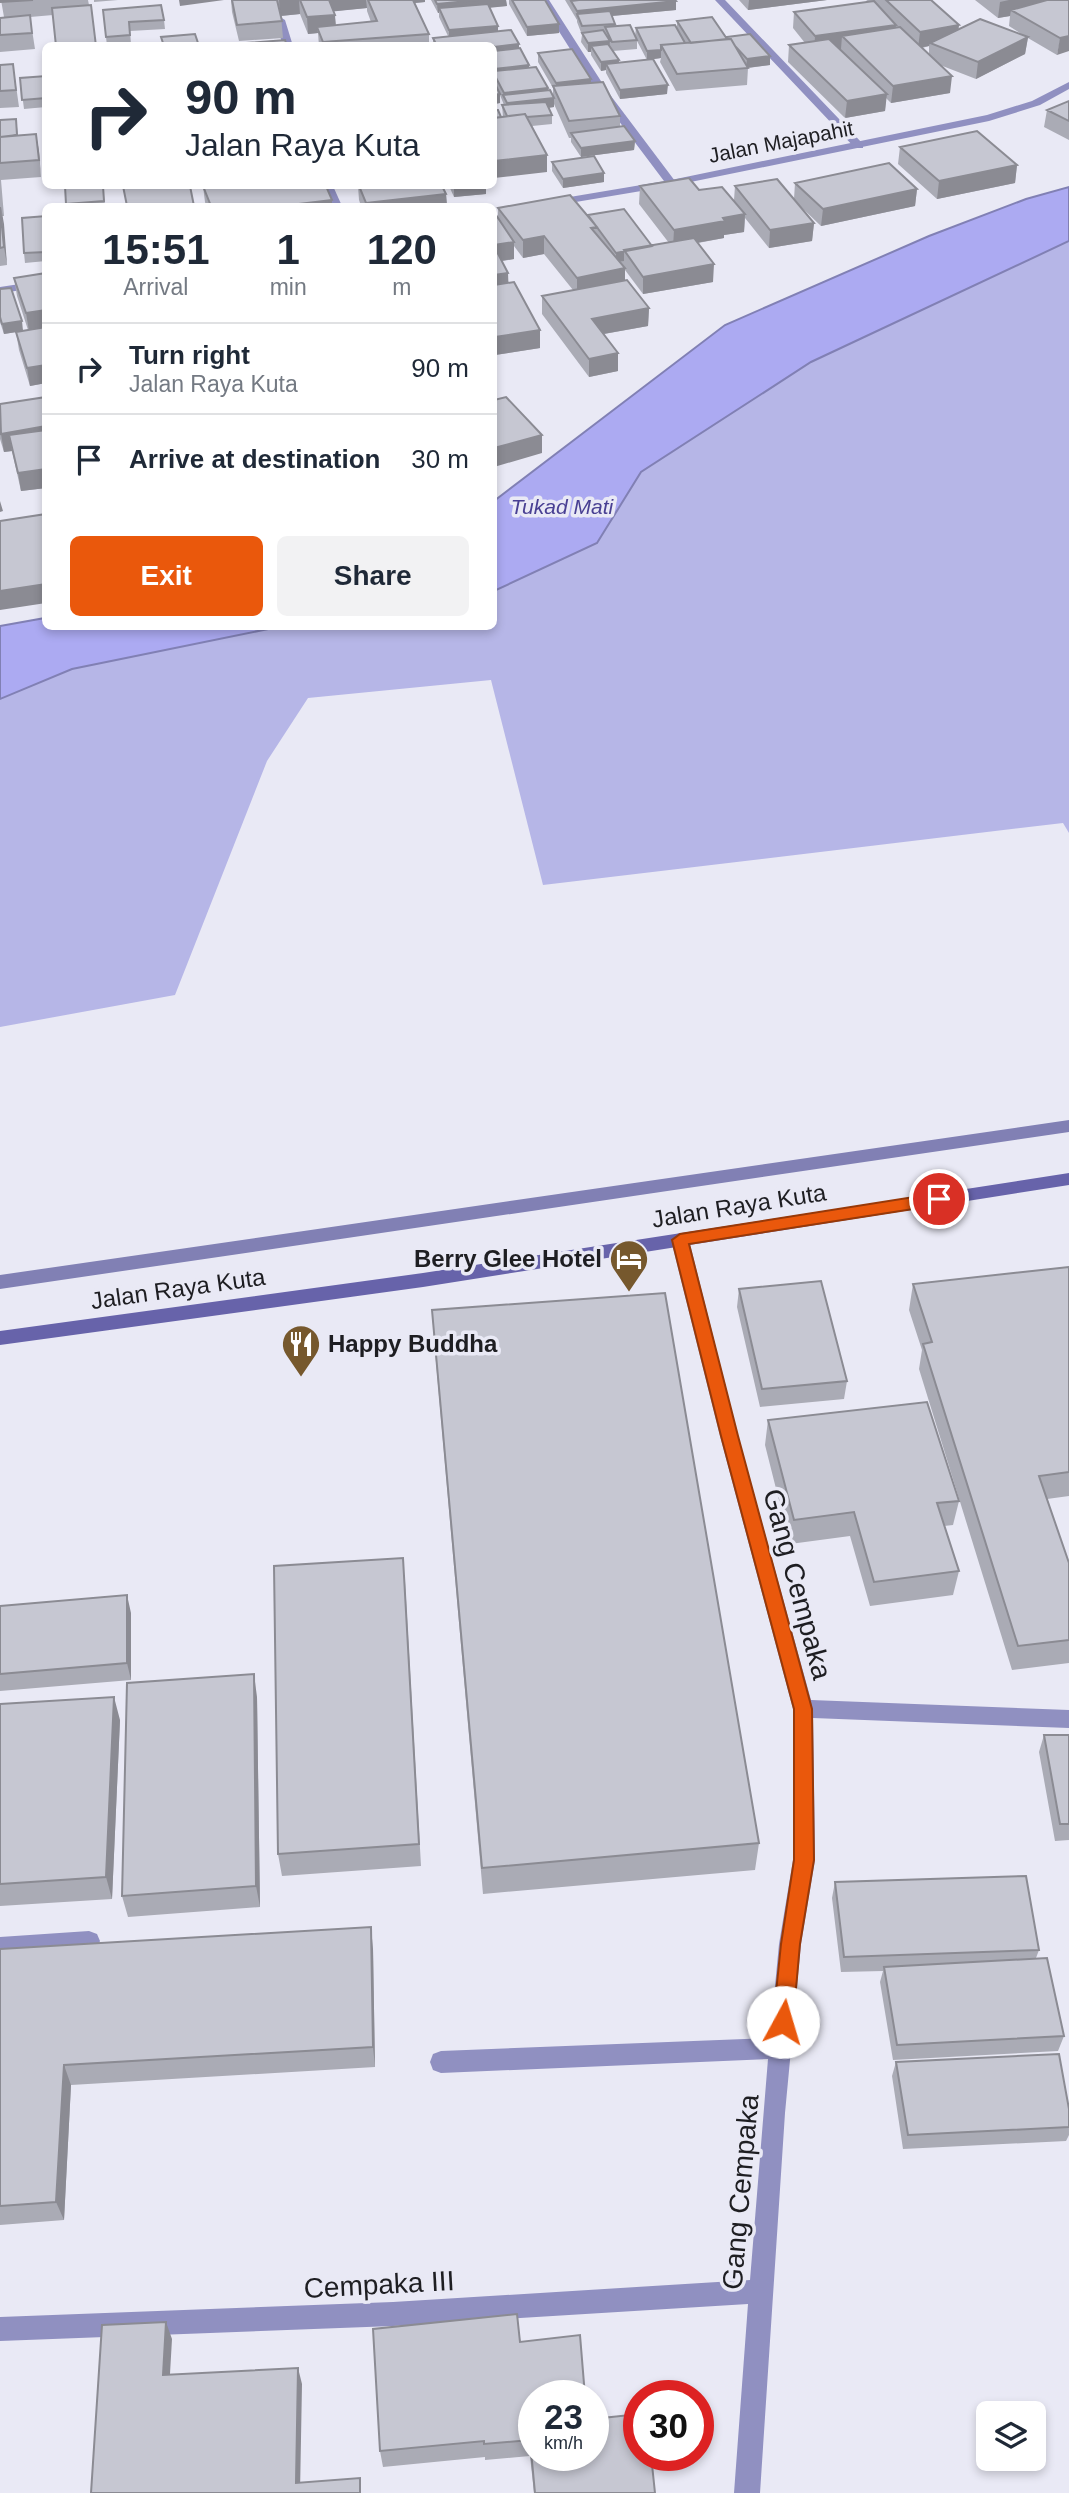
<!DOCTYPE html>
<html lang="en">
<head>
<meta charset="utf-8">
<style>
  :root { --surface:#fff; --page:#f2f2f3; --text:#1f2937; --muted:#747a83; --line:#e0e1e3; --accent:#ea580c }
  body { margin:0; font-family:Helvetica,sans-serif; background:var(--page); color:var(--text); height:100vh; display:flex; flex-direction:column; font-size:26px; white-space:nowrap }
  * { box-sizing:border-box; margin:0 }
  p { font-size:23px; color:var(--muted) }
  .icon { flex:none; width:38px; height:38px; fill:none; stroke:currentColor; stroke-width:2; stroke-linecap:round; stroke-linejoin:round }
  .map { position:relative; flex:1; overflow:hidden }
  .drawer { position:absolute; left:42px; top:203px; width:455px; height:427px; display:flex; flex-direction:column; background:var(--surface); border-radius:10px; box-shadow:0 4px 10px #0003 }
  .drawer>* { flex:none }
  .hud { position:absolute; left:42px; top:42px; width:455px; height:147px; border-radius:10px; box-shadow:0 4px 10px #0003; background:#fff; color:var(--text); overflow:hidden }
  .buttons { position:absolute; left:976px; top:2401px; display:grid; gap:14px }
  .buttons a { display:grid; place-items:center; width:70px; height:70px; border-radius:10px; background:var(--surface); box-shadow:0 4px 10px #0003; font-size:35px }
  .speed { position:absolute; left:518px; top:2380px; display:flex; gap:14px; font-size:35px; font-weight:700; text-align:center }
  .speed>* { display:grid; place-content:center; width:91px; height:91px; border-radius:50%; background:var(--surface); box-shadow:0 4px 10px #0003; line-height:1 }
  .speed small { font-size:18px; font-weight:400 }
  .speed .limit { border:10px solid #d22; background:#fff; color:#111 }
  .pin { position:absolute; display:grid; place-items:center; width:60px; height:60px; color:#fff; margin:-30px; border:4px solid #fff; border-radius:50%; box-shadow:0 2px 7px #0007 }
  .me { position:absolute; width:77px; margin:-38px; rotate:6deg; stroke-linejoin:round; filter:drop-shadow(0 0 5px #0008) }
  .turn { display:flex; align-items:center; gap:24px; height:147px; padding:0 28px; font-size:32px }
  .turn .icon { width:91px; height:91px; stroke-width:2.5 }
  .turn b { display:block; font-size:49px; line-height:60px }
  .eta { display:flex; justify-content:space-evenly; align-items:center; height:119px; text-align:center }
  .eta b { font-size:42px; font-weight:800; line-height:49px }
  .cta { display:flex; gap:14px; margin-top:auto; padding:14px 28px }
  .cta a { flex:1; height:80px; border-radius:10px; background:var(--accent); color:#fff; font-size:28px; font-weight:800; line-height:80px; text-align:center }
  .cta a+a { background:var(--page); color:var(--text) }
  ul { padding:0; list-style:none }
  li { display:flex; align-items:center; gap:21px; height:91px; padding:0 28px; border-top:2px solid var(--line) }
  li div { flex:1 }
  li b { display:block; font-size:26px }
  li em { font-style:normal }
  .map>svg:first-child { display:block }
</style>
</head>
<body>
<div class="map">
<svg width="1069" height="2493" viewBox="0 0 1069 2493">
  <rect width="100%" height="100%" fill="#e9e9f5"/>
  <path fill="#b6b6e7" d="M1069,241V833L1063,823L543,885L491,680L308,698L267,761L175,995L0,1027V699L72,669L278,627L494,626V591L597,543L641,472L811,362Z"/>
  <path fill="#acaaf2" stroke="#8180b4" stroke-width="2" d="M1069,187V241L811,362L641,472L597,543L494,591V501L725,325L929,236L1026,199Z
    M45,618L46,626L278,627L72,669L0,699V626Z"/>
  <g fill="none" stroke-linecap="round" stroke-linejoin="round">
    <path fill="#8180b4" fill-rule="evenodd" d="M1069,1120V1132L0,1289V1275Z"/>
    <path fill="#9090c1" fill-rule="evenodd" d="M539,0H549L608,92L675,181V185H667L600,96Z
      M715,0H725L863,144V148H855Z
      M280,17L285,20L293,46H283L275,20Z
      M323,186H333L342,206H332Z
      M680,1233L686,1235L689,1240L738,1436L811,1700L1069,1710V1728L813,1718L815,1860L801,1944L785,2113L760,2493H734L748,2304L393,2326L0,2341V2317L393,2302L750,2280L768,2059L441,2073L433,2070L430,2062L433,2054L441,2051L770,2038L779,1944L793,1860V1709L720,1436L671,1240L674,1235Z
      M89,1931L97,1934L100,1941L97,1948L89,1951L0,1957V1937Z"/>
    <path fill="#9090c1" fill-rule="evenodd" d="M1069,82V89L1040,105L989,121L671,186L552,206L546,203L552,200L671,180L987,115L1032,101Z
      M46,280V287L0,293V287Z"/>
    <path fill="#6763aa" fill-rule="evenodd" d="M1069,1173V1185L423,1287L0,1345V1331L423,1273Z"/>
  </g>
  <path fill="#aaabb5" fill-rule="evenodd" d="M1,0H88L89,5L53,15L30,17L35,49L0,52V18L4,17Z
    M94,0H118L94,2Z
    M231,0H425V2L415,3L429,34V46H319L318,33L308,34L300,14L281,16L283,38L239,41L232,12ZM367,8V11L371,22L336,25L334,11Z
    M431,0H506L507,6L490,7L498,31L519,48L529,68L548,88V90L553,97V88L538,62V53L591,79V83L620,116V126L635,141L634,150L581,157L571,142V138H569L554,104V107L549,108L552,115V124L532,126L547,172L501,117H503L502,105H504L500,95V103L494,104V46H433V38L448,36L439,17V13H438Z
    M509,0H545L559,33L527,36L509,4Z
    M565,0H675L676,10L612,16L615,26L635,36L636,28L677,29V21L727,39V37L770,65L748,68L747,85L676,91L660,62L661,58L647,60L637,41V49L613,51L619,60V63L667,94L620,99L606,73V70L601,71L591,55V52H588L581,42L582,35L577,22V20Z
    M739,0H827L748,10Z
    M866,0H931L959,25L958,29L1026,37L1009,26L1010,16L998,18L975,0H1069L1057,55L1028,38L1025,54L976,79L940,65L950,93L891,103L886,98L885,111L845,118L788,62L789,45L805,43L793,28L794,12L869,2ZM929,46V54L922,48Z
    M103,10L164,20L165,29L130,31L131,44L107,46Z
    M13,64L19,107L0,108V65Z
    M46,76V107L24,109L20,78Z
    M1069,101V140L1044,127L1047,110Z
    M16,119L18,135L36,134L41,177L1,180L4,216H2L7,265L0,266V120Z
    M900,147L1017,165L1015,183L937,199L898,164Z
    M552,162L604,182L563,188L552,171Z
    M795,183L917,189L915,206L821,226L799,205L814,223L812,241L769,248L745,218L744,232L724,235V238L698,243L713,282L643,294L625,270V280L649,308L648,326L604,334L618,353V371L589,377L542,314V296L573,290L544,254L523,258L514,246V259L502,261L508,273V282L540,348L495,355L494,351V212L498,219V208L588,216L652,246L669,243L639,204L640,186L699,190L734,200L735,186L794,199Z
    M65,186H103L105,205L114,206H67Z
    M203,186L332,206H206L205,202Z
    M358,186H442L446,194L447,206H361L359,200Z
    M449,186H486V194L454,197Z
    M46,216V261L25,263L24,253Z
    M46,273V383L30,386L19,350L16,332L4,334L0,322V289L23,330H28L17,296L14,278Z
    M46,397V488L21,491L12,451L4,452L0,439V404Z
    M1069,1267V1496L1047,1499L1069,1563V1663L1012,1670L919,1369L922,1350L909,1310L913,1284Z
    M739,1289L847,1381L844,1399L760,1407L737,1307Z
    M432,1310L759,1843L755,1870L483,1894L434,1340Z
    M768,1420L959,1501L953,1525L944,1526L959,1571L953,1595L870,1606L850,1536L790,1544L765,1445Z
    M405,1581L421,1866L282,1876L278,1854Z
    M0,1606L131,1613V1680L0,1691Z
    M257,1697L260,1907L128,1917L122,1896Z
    M0,1704L120,1720L112,1899L0,1906Z
    M1044,1735H1069V1840L1055,1841L1039,1752Z
    M835,1882L1039,1950L1036,1958L1064,2036L1058,2051L893,2060L880,1982L883,1971L841,1972L832,1898Z
    M0,1949H373L375,2067L71,2085L64,2220L0,2225Z
    M896,2062L1069,2109V2135L1066,2141L903,2149L892,2076Z
    M520,2342L534,2396L655,2493H534L530,2456L485,2460V2457L383,2467L380,2451Z"/>
  <path fill="#8b8b93" d="M179,0H224L180,6Z
    M279,0H299L300,14L280,16Z
    M328,0H366L367,8L328,12Z
    M368,0H425V2L371,7Z
    M478,0H506L507,6L441,13L439,8V13H438L437,4Z
    M749,0H827L748,10Z
    M1009,0H1069L1011,10L1010,16L998,18L1000,2Z
    M676,1V10L579,19L577,14L576,20L577,11Z
    M335,15L336,31L317,27L318,33L308,34L307,17Z
    M559,24V33L527,36V27Z
    M896,25L894,42L842,36L841,49L814,53L815,36Z
    M959,25L957,42L930,43L929,46L918,48L920,32Z
    M498,26V34L449,39V30Z
    M1069,36V51L1057,55L1060,38Z
    M1028,37L1025,54L976,79L978,62Z
    M610,41L609,50L591,46V52H588V43Z
    M519,44V53L494,55V47Z
    M661,50V58L647,60V51Z
    M770,56V65L746,68L747,59Z
    M619,60L618,69L606,64V70L601,71V62Z
    M529,65V74H494V69Z
    M952,76L950,93L891,103L893,86Z
    M591,79V88L556,92V83Z
    M668,85L667,94L620,99V90Z
    M548,88V97L504,95V93Z
    M500,94V103L494,104V95Z
    M887,94L885,111L845,118L847,101Z
    M554,98V107L507,112V103Z
    M36,134L39,151L41,177L39,160Z
    M635,141L634,150L581,157V148Z
    M547,155V172L494,178V161Z
    M1017,165L1015,183L937,199L939,181Z
    M604,173V182L563,188V179Z
    M478,186H486V194L454,197V188Z
    M917,189L915,206L821,226L823,209Z
    M446,194L447,206H366V203Z
    M332,200V206H282Z
    M1,207L4,224L7,265L4,247Z
    M745,214L744,232L724,235V238L673,247L674,230L723,218Z
    M814,223L812,241L769,248L770,230Z
    M544,236V254L523,258V240Z
    M514,242V259L494,262V245Z
    M624,251V261L616,262V253Z
    M714,264L713,282L643,294V277Z
    M625,268V286L577,295V278Z
    M508,273L509,297L494,299V275Z
    M649,308L648,326L592,336V319Z
    M46,310V328L29,331L26,313Z
    M22,321L23,331L4,334L2,324Z
    M540,330V348L495,355V337Z
    M618,353V371L589,377V359Z
    M46,365V383L30,386L27,368Z
    M46,426V445L9,435L12,451L4,452L1,434Z
    M542,435V453L494,467V448Z
    M46,469V488L21,491L18,473Z
    M0,501L3,511L0,512Z
    M46,584V603L0,610V591Z
    M127,1595L131,1613V1680L127,1663Z
    M254,1674L257,1697L260,1907L256,1886Z
    M114,1697L120,1720L112,1899L106,1877Z
    M371,1927L373,1949L375,2067L373,2047Z
    M64,2065L71,2085L64,2220L56,2202Z
    M166,2322L172,2339L169,2391L163,2375Z
    M298,2368L302,2384L300,2493L296,2483Z"/>
  <path fill="#c6c7d2" stroke="#8b8b93" stroke-width="2" d="M1,0H33L1,2Z
    M232,0H277L282,21L237,25Z
    M300,0H329L335,15L307,17Z
    M368,0H413L429,34L323,42L317,27L377,21Z
    M435,0H478L437,4Z
    M512,0H545L559,24L527,27Z
    M579,0H675L676,1L577,11L571,1Z
    M886,0H931L959,25L920,32Z
    M1047,0H1069V36L1060,38L1011,10Z
    M874,1L896,25L815,36L794,12Z
    M488,4L498,26L449,30L439,8Z
    M91,5L96,46H56L52,8Z
    M161,5L164,20L129,22L130,35L106,37L103,10Z
    M610,11L615,24L582,26L577,14Z
    M30,15L32,33L0,35V18Z
    M712,17L727,39L691,43L677,21Z
    M980,19L1028,37L978,62L930,43Z
    M630,25L637,40L612,42L605,27Z
    M675,25L685,43L661,45V50L647,51L636,28Z
    M900,27L952,76L893,86L842,36Z
    M511,30L519,44L494,47V46H437L433,38Z
    M603,30L610,41L588,43L582,33Z
    M195,34L199,46H164L161,37Z
    M750,34L770,56L747,59L735,46L731,39H729L727,37Z
    M731,39L748,68L677,74L661,45Z
    M829,39L887,94L847,101L789,45Z
    M285,40L287,46H235L234,44Z
    M608,44L619,60L601,62L591,46Z
    M520,48L529,65L494,69V51Z
    M572,49L591,79L556,83L538,53Z
    M653,59L668,85L620,90L606,64Z
    M13,64L16,90L0,91V65Z
    M536,67L548,88L504,93L494,74V71Z
    M46,76V98L22,100L20,78Z
    M494,82L500,94L494,95Z
    M603,82L620,116L569,121L553,86Z
    M550,90L554,98L507,103L503,95Z
    M1069,101V121L1047,110Z
    M546,102L552,115L527,117L525,114L507,116L502,105Z
    M494,110H498L501,117L494,118Z
    M525,114L547,155L494,161V118Z
    M16,119L17,135L0,137V120Z
    M624,126L635,141L581,148L571,133Z
    M977,131L1017,165L939,181L900,147Z
    M36,134L39,160L0,163V137Z
    M594,156L604,173L563,179L552,162Z
    M889,163L917,189L823,209L795,183Z
    M689,178L699,190L722,187L745,214L723,218L725,221L674,230L640,186Z
    M777,179L814,223L770,230L735,186Z
    M65,186H103L104,201L66,204Z
    M123,186H190L194,206H127Z
    M203,186H326L332,200L282,206H211Z
    M359,186H442L446,194L366,203Z
    M453,186H478L454,188Z
    M570,195L597,227L591,228L625,268L577,278L544,236L523,240L498,208Z
    M114,205V206H89Z
    M0,207L4,247L0,248Z
    M624,209L652,246L616,253L588,215Z
    M494,212L514,242L494,245Z
    M46,216V252L24,253L22,218Z
    M694,238L714,264L643,277L624,250Z
    M494,246L508,273L494,275Z
    M46,273V310L26,313L14,278Z
    M627,280L649,308L592,319L618,353L589,359L542,296Z
    M514,282L540,330L495,337L494,334V285Z
    M11,288L22,321L2,324L0,317V289Z
    M46,327V365L27,368L16,332Z
    M46,397V426L1,434L0,404Z
    M506,397L542,435L494,448V400Z
    M46,430V469L18,473L9,435Z
    M46,514V584L0,591V521Z
    M1069,1267V1472L1039,1476L1069,1563V1640L1018,1646L923,1344L932,1342L913,1284Z
    M821,1281L847,1381L762,1389L739,1289Z
    M665,1293L759,1843L482,1868L432,1310Z
    M927,1402L959,1501L937,1503L959,1571L874,1582L854,1512L794,1520L768,1420Z
    M403,1558L419,1844L278,1854L274,1566Z
    M127,1595V1663L0,1674V1606Z
    M254,1674L256,1886L122,1896L127,1683Z
    M114,1697L106,1877L0,1884V1704Z
    M1044,1735H1069V1824H1060Z
    M1026,1876L1039,1950L844,1957L835,1882Z
    M371,1927L373,2047L64,2065L56,2202L0,2206V1949Z
    M1047,1958L1064,2036L897,2045L884,1967Z
    M1059,2054L1069,2109V2127L908,2135L896,2062Z
    M517,2314L520,2342L580,2335L585,2396H534V2455H593V2419L639,2414V2455H651L655,2493H535L530,2440L484,2444V2441L380,2451L373,2329Z
    M166,2322L163,2375L298,2368L296,2483L360,2478V2493H91L102,2325Z"/>
  <path fill="#ea580c" stroke="#983908" stroke-width="2" d="M939,1193L947,1199L939,1205L689,1244L738,1436L812,1709L814,1860L800,1944L793,2022L790,2029L783,2032L776,2029L773,2022L781,1944L794,1860V1709L721,1436L672,1240L680,1234Z"/>
  <defs>
    <g id="hotel-pin" transform="scale(2.0125)"><path d="M0 17L-7.5 6A9.5 9.5 0 1 1 7.5 6Z" fill="#76582d" stroke="#e9e9f5"/><path d="M-6-4.5h1.5V1H6V5H4.5V3h-9V5H-6ZM-4 0a1.8 1.8 0 1 1 3.6 0ZM.5 0V-2.5h3Q6-2.5 6 0Z" fill="#fff"/></g>
    <g id="restaurant-pin" transform="scale(2.0125)"><path d="M0 17L-7.5 6A9.5 9.5 0 1 1 7.5 6Z" fill="#76582d" stroke="#e9e9f5"/><path d="M-5-6h1v4h1v-4h1v4h1v-4h1v5L-1.5 .5V6h-2V.5L-5-1ZM5-6V6H3V1.5H1.5Q1.5-4 5-6Z" fill="#fff"/></g>
  </defs>
  <g fill-rule="evenodd">
    <use href="#hotel-pin" x="629" y="1259"/>
    <use href="#restaurant-pin" x="301" y="1344"/>
  </g>
  <g text-anchor="middle" stroke-width="7" stroke-linejoin="round" paint-order="stroke">
    <g font-size="21" fill="#1e1e22" stroke="#e9e9f5">
      <text transform="translate(781 142) rotate(-11)" y="7">Jalan Majapahit</text>
    </g>
    <g font-size="21" font-style="italic" fill="#494093" stroke="#e9e9f5">
      <text x="562" y="514">Tukad Mati</text>
    </g>
    <g font-size="24" fill="#1e1e22" stroke="#e9e9f5">
      <text transform="translate(739 1206) rotate(-9)" y="8">Jalan Raya Kuta</text>
      <text transform="translate(178 1289) rotate(-8)" y="8">Jalan Raya Kuta</text>
    </g>
    <g font-size="24" font-weight="bold" fill="#1e1e22" stroke="#e9e9f5" text-anchor="end">
      <text x="602" y="1267">Berry Glee Hotel</text>
      <text x="328" y="1352" text-anchor="start">Happy Buddha</text>
    </g>
    <g font-size="28" fill="#1e1e22" stroke="#e9e9f5">
      <text transform="translate(798 1584) rotate(75)" y="10">Gang Cempaka</text>
      <text transform="translate(740 2192) rotate(-85)" y="10">Gang Cempaka</text>
      <text transform="translate(379 2284) rotate(-3)" y="10">Cempaka III</text>
    </g>
  </g>
</svg>
<div class="buttons">
<a><svg class="icon" aria-label="layers" viewBox="0 0 24 24"><path d="M12 4l9 5-9 5-9-5zM3 14l9 5 9-5"/></svg></a>
</div>
<div class="speed"><div>23<small>km/h</small></div><div class="limit">30</div></div>
<div class="pin" style="left:939px;top:1199px;background:#d93025"><svg class="icon" aria-label="arrive" viewBox="0 0 24 24"><path d="M6 21V4h12l-3 4 3 4H6"/></svg></div>
<svg class="me" style="left:783px;top:2022px" viewBox="-20 -20 40 40"><circle r="19" fill="#fff"/><path d="M0-13L10 11 0 6-10 11z" fill="#ea580c"/></svg>
<div class="hud">
<div class="turn"><svg class="icon" aria-label="right" viewBox="0 0 24 24"><path d="M7 20v-9h11M14 6l5 5-5 5"/></svg><div><b>90 m</b>Jalan Raya Kuta</div></div>
</div>
<section class="drawer">
<div class="eta">
<div><b>15:51</b><p>Arrival</p></div>
<div><b>1</b><p>min</p></div>
<div><b>120</b><p>m</p></div>
</div>
<ul>
<li><svg class="icon" aria-label="right" viewBox="0 0 24 24"><path d="M7 20v-9h11M14 6l5 5-5 5"/></svg><div><b>Turn right</b><p>Jalan Raya Kuta</p></div><em>90 m</em></li>
<li><svg class="icon" aria-label="arrive" viewBox="0 0 24 24"><path d="M6 21V4h12l-3 4 3 4H6"/></svg><div><b>Arrive at destination</b></div><em>30 m</em></li>
</ul>
<div class="cta"><a>Exit</a><a>Share</a></div>
</section>
</div>
</body>
</html>
